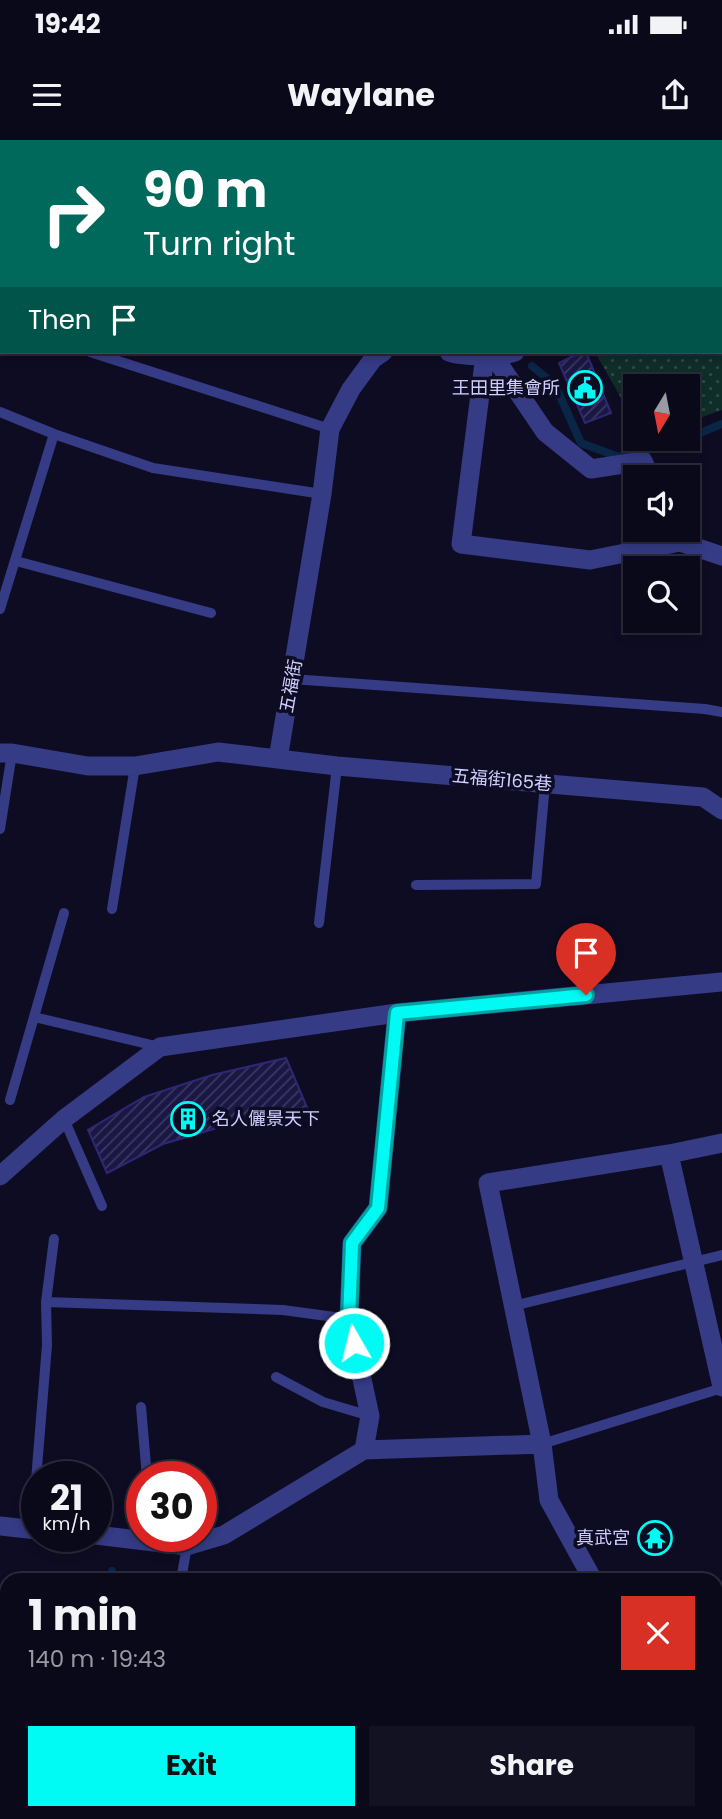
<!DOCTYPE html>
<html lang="en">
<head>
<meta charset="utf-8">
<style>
  :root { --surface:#0a091a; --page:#131223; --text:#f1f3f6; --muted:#999aa2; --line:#2a2a39; --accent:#00faf4 }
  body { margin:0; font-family:Poppins,"Noto Sans TC",sans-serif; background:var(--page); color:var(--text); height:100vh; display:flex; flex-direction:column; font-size:26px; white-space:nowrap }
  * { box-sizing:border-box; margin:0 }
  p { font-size:23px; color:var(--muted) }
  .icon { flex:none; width:38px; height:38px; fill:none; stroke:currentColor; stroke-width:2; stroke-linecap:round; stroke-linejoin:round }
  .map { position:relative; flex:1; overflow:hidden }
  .drawer { position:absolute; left:0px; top:1433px; width:723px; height:247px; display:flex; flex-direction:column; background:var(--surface); border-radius:21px 21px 0 0; box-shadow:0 4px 10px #0003,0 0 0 2px var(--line) }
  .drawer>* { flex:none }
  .hud { position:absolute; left:0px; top:0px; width:723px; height:214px; box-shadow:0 4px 10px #0003,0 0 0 2px var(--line); background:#00695c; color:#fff; overflow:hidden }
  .needle { width:46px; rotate:190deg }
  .buttons { position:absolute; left:623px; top:234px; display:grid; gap:14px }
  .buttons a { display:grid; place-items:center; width:77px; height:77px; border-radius:0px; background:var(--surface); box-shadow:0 4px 10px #0003,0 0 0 2px var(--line); font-size:35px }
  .speed { position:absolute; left:21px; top:1321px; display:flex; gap:14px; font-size:35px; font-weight:700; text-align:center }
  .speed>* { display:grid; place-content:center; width:91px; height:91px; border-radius:50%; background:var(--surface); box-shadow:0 4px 10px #0003,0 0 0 2px var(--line); line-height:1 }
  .speed small { font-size:18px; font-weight:400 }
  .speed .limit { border:10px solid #d22; background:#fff; color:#111 }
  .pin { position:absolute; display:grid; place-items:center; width:60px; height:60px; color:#fff; margin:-72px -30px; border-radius:50% 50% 50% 0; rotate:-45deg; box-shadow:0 0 7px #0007 }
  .pin .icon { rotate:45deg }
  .me { position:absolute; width:77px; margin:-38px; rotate:352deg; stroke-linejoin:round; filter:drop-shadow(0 0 5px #0008) }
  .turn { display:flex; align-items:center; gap:24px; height:147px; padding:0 28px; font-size:32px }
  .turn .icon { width:91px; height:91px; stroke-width:2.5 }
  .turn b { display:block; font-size:49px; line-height:60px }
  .then { display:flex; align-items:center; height:66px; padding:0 28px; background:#0003; gap:14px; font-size:26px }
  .round { display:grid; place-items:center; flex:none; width:74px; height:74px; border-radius:0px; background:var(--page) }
  .headline { display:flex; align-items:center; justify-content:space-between; height:119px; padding:0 28px }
  h1 { font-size:42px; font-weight:700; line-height:52px }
  .cta { display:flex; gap:14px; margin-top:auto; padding:14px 28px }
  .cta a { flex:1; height:80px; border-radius:0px; background:var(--accent); color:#111; font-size:28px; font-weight:700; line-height:80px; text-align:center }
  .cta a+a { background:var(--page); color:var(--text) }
  .status { display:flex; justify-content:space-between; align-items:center; height:49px; padding:0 35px; background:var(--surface); direction:ltr }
  .status svg { height:19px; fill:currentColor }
  header { display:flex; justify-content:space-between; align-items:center; height:91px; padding:0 28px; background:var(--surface); font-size:32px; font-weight:700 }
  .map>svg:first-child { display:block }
</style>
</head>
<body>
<div class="status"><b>19:42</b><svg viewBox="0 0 49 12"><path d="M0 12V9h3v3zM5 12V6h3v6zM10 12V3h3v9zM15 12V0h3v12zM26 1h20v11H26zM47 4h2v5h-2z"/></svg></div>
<header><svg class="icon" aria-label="menu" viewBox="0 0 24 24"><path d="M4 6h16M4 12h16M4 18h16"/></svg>Waylane<svg class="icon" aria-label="share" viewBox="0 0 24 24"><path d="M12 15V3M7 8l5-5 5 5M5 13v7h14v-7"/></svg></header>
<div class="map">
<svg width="722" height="1679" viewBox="0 0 722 1679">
  <defs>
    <pattern id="park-dots" width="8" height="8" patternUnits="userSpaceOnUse" patternTransform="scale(1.75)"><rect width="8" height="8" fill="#0f2d29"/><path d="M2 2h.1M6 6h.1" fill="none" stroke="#314a49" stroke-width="1.8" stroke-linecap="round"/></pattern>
    <pattern id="building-hatch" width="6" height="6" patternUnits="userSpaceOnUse" patternTransform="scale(1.75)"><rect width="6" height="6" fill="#1b1745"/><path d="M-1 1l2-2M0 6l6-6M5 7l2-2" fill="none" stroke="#3b3861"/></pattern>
  </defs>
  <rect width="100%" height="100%" fill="#0e0c23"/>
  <path fill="url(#park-dots)" d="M722,72V270L688,282V247H635V283L595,212H721Z"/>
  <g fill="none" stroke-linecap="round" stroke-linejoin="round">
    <path stroke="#092646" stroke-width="8" d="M45,2L46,0
      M130,2V0
      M0,71L2,70
      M532,226L555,245L581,303L619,317L672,304L684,299
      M688,298L722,284
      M112,1440V1431
      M0,1658L7,1659
      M464,1673L470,1679"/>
  </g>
  <path fill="url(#building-hatch)" stroke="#2e2873" stroke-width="2" d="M581,212H586L611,273L585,283L559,223Z
    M286,918L309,972L227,985L163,1004L107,1033L88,990L144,957L212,935Z"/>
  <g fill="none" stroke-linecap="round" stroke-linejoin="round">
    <path stroke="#353b85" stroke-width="10" d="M217,1L218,0
      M90,212L330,289
      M0,272L54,294L153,328L322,354
      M16,421L211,473
      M0,469L54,294
      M292,539L705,569L722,572
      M0,689L12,613
      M416,745L536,744L545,644
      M112,769L135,626
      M319,783L337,626
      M34,877L160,907
      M10,960L64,773
      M64,979L102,1066
      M46,1162L54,1099
      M513,1166L722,1115
      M276,1237L323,1262L370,1276
      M141,1267L147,1337
      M542,1304L722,1248
      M32,1389L47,1205L46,1162L283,1170L349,1179
      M181,1440L187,1406
      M496,1673L498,1679"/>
    <path stroke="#353b85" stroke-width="19" d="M721,73L722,72
      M449,212C461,217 503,217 515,212
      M485,215L461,404L590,420L680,402
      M493,215L545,292L591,329L643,321L651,338
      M675,391L680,402L722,416
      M0,613H12L88,626H135L218,612L278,619L322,354L330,289L351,249L373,219L383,212
      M278,619L337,626L703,657L722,670
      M669,1014L722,1247
      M0,1036L64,979L160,907L397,873L722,842
      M364,1310L370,1276L349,1179L352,1103L378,1068L397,873
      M0,1386L37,1390
      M96,1395L187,1406L224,1395L364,1310L542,1304
      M593,1440L549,1360L542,1304L488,1043L669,1014L722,1003
      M638,1673V1679
      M219,1679L220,1673"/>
    <path stroke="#6674ff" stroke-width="19" d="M682,1679L712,1673"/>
  </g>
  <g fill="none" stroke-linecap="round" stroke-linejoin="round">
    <g stroke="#00a29f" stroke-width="18">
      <path id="route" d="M354,1203L349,1179L352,1103L378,1068L397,873L586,855"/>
    </g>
    <use href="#route" stroke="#00faf4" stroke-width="12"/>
  </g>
  <defs>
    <g id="civic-ring" transform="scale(1.75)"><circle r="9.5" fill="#0e0c23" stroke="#00faf4" stroke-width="1.5"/><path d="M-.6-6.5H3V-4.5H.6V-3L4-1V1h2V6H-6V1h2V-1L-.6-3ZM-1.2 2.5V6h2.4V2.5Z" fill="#00faf4"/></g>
    <g id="building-ring" transform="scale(1.75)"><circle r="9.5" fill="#0e0c23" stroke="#00faf4" stroke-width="1.5"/><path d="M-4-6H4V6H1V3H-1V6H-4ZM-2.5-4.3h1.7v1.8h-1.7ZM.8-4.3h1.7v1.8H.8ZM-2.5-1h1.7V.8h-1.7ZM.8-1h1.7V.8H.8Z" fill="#00faf4"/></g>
    <g id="temple-ring" transform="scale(1.75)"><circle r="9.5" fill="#0e0c23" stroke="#00faf4" stroke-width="1.5"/><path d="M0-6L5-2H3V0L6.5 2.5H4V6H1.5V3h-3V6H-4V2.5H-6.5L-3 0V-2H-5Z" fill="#00faf4"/></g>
  </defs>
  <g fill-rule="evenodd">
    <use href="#civic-ring" x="585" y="248"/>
    <use href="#building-ring" x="188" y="979"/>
    <use href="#temple-ring" x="655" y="1398"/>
  </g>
  <g text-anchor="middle" stroke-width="7" stroke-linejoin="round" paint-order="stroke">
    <g font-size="18" fill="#cfcfff" stroke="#0e0c23" text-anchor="end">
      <text x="560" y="254">王田里集會所</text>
      <text x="212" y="985" text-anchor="start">名人儷景天下</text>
      <text x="630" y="1404">真武宮</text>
    </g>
    <g font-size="18" fill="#cfcfff" stroke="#0e0c23">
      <text transform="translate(291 546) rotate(-80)" y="6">五福街</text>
      <text transform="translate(502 640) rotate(5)" y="6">五福街165巷</text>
    </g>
  </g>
</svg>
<div class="buttons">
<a><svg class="needle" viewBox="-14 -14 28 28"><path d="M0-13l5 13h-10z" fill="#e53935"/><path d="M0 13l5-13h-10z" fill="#999aa2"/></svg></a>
<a><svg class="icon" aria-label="sound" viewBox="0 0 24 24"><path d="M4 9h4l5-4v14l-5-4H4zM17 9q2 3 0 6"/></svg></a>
<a><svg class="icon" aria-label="search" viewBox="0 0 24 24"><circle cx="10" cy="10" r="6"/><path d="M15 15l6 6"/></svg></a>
</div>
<div class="speed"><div>21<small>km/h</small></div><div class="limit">30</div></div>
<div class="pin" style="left:586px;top:855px;background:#d93025"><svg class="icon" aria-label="arrive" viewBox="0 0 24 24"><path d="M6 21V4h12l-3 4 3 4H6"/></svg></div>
<svg class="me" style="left:354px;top:1203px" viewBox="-20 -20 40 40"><circle r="17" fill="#00faf4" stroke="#fff" stroke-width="3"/><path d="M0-11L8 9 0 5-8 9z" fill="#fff"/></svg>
<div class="hud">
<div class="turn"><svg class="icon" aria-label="right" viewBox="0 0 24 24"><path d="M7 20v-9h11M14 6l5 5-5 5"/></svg><div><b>90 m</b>Turn right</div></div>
<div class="then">Then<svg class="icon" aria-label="arrive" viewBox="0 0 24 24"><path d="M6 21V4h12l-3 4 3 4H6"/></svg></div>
</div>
<section class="drawer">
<div class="headline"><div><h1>1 min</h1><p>140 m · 19:43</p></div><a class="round" style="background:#d93025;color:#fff"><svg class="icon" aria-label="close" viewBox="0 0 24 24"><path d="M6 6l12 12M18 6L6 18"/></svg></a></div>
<div class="cta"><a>Exit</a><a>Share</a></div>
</section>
</div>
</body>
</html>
